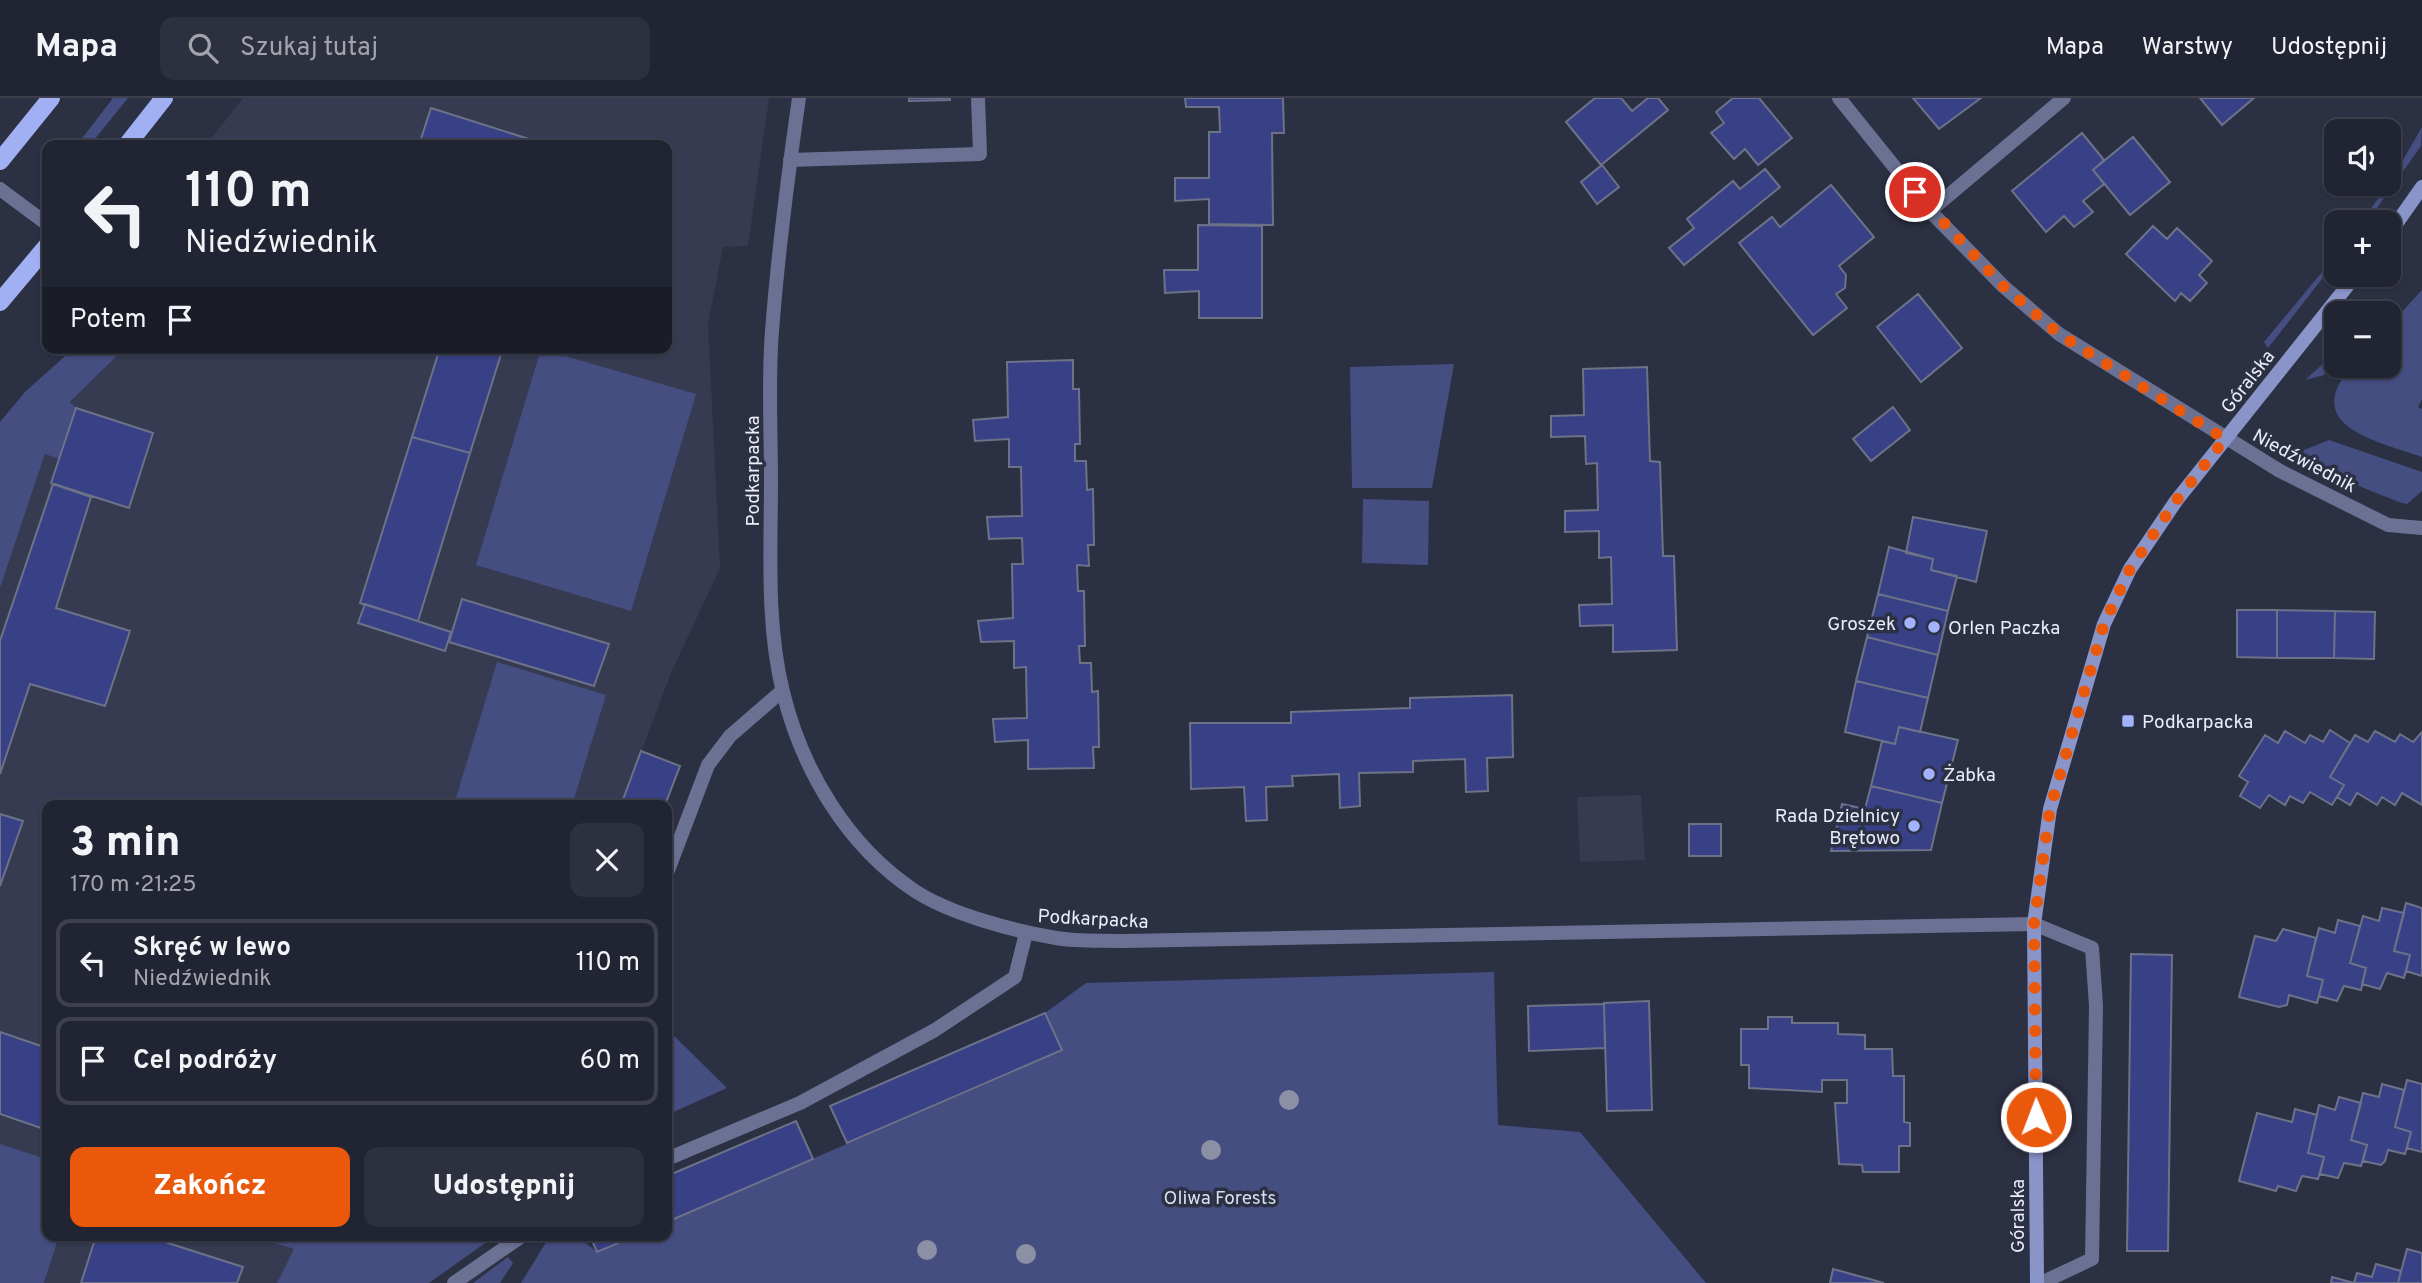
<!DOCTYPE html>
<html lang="pl">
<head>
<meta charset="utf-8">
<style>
  :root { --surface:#212432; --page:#2d303e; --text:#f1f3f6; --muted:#a2a4ac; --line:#3e414d; --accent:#ea580c }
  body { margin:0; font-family:Overpass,sans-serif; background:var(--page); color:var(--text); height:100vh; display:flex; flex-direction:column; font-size:26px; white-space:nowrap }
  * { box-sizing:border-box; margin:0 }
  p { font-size:23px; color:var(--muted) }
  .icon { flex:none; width:38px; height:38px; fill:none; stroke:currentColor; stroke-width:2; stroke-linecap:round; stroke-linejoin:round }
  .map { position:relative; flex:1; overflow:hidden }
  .panel { position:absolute; left:42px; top:702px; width:630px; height:441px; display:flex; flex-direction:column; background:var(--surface); border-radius:14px; box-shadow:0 2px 5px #0004,0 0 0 2px var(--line) }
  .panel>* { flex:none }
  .banner { position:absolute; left:42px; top:42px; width:630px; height:214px; border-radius:14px; box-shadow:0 2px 5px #0004,0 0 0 2px var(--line); background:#212432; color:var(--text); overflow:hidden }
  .controls { position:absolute; left:2324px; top:21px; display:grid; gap:14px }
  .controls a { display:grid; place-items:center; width:77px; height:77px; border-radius:14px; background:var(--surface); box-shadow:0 2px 5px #0004,0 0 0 2px var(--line); font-size:35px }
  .pin { position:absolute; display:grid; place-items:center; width:60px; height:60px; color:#fff; margin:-30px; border:4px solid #fff; border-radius:50%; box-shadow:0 2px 7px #0007 }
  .me { position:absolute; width:77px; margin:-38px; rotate:359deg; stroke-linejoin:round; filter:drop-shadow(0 0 5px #0008) }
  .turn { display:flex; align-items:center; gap:24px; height:147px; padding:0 28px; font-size:32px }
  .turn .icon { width:91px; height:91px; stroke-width:2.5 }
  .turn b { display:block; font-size:49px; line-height:60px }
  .then { display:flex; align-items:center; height:66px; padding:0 28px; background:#0003; gap:14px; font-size:26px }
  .round { display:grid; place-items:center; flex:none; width:74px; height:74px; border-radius:14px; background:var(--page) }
  .headline { display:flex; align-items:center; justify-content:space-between; height:119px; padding:0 28px }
  h1 { font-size:42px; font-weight:800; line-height:52px }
  .button { display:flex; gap:14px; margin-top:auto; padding:14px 28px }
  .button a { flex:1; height:80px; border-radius:14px; background:var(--accent); color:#fff; font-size:28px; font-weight:800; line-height:80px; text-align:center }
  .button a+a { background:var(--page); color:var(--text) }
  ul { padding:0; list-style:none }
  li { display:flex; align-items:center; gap:21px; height:88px; margin:0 14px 10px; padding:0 14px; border:4px solid var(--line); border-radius:14px }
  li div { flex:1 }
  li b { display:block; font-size:26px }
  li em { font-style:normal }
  header { display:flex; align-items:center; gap:42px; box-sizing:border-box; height:98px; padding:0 35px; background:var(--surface); border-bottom:2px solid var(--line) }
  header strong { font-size:33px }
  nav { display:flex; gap:38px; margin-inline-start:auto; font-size:24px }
  .search { width:490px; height:63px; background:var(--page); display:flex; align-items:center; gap:18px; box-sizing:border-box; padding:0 24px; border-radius:14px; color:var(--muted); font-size:26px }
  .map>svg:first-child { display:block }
</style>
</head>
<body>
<header>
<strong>Mapa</strong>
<div class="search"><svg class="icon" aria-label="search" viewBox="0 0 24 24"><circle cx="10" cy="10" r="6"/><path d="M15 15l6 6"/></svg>Szukaj tutaj</div>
<nav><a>Mapa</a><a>Warstwy</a><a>Udostępnij</a></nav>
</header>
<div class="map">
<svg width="2422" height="1185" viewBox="0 0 2422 1185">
  <rect width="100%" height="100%" fill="#2c3043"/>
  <path fill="#363b52" d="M243,0H769L748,148L723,149L708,226L720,470L671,575L621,707H47V1061L0,1046V491L45,356L59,361L70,305L125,250H667V47H206Z
    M1641,697L1645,762L1580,764L1577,699Z
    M59,1138H251L295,1151L277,1185H44Z"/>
  <path fill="#454e81" d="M113,0H128L90,47H77Z
    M2422,29L2421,48L2367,124H2361L2389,86Z
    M2336,157V163L2268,250L2264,244Z
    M2422,192V301L2418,309L2422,311V359C2380,344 2298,329 2352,268H2389V228Z
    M74,250H125L70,304L76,310L59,361L45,356L0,490V324L25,294Z
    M541,251L696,296L631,513L476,467Z
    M2336,254V263L2324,277L2305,282Z
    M1454,266L1432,390H1352L1350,269Z
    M2329,342L2422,374V393L2407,406L2402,405C2366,391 2330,378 2299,354Z
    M1363,401L1429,403L1428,467L1362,465Z
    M497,564L606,597L572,707H454Z
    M1494,874L1498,1027L1580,1034L1706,1185H521L550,1138H577L597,1154L635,1138H667V1124L1061,953L1045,915L1086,885Z
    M667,931L727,990L667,1017Z
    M0,1046L47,1061V1138H59L44,1185H0Z
    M251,1138H495L429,1185H277L294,1151Z
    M508,1159L513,1165L500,1185H473Z"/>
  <path fill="#384086" stroke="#6d7288" stroke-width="2" d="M909,0H950V2L909,3Z
    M1185,0H1283L1284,35H1272L1273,127L1209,126V101L1175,103V80H1209V34H1220L1219,9H1186Z
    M1595,0H1621L1632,13L1648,0H1658L1668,12L1601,67L1566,24Z
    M1733,0H1759L1792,40L1758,67L1745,51L1734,61L1711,35L1724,25L1716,14Z
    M1913,0H1981L1939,31Z
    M2200,0H2254L2222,27Z
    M431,10L548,47H419Z
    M2082,35L2104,62L2093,72L2104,86L2083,103L2093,114L2074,129L2064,118L2046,134L2012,93Z
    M2133,39L2170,84L2130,117L2093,72Z
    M1602,67L1619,89L1597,106L1581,84Z
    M1765,71L1780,89L1684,167L1669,150L1694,130L1687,121L1733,83L1740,91Z
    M1831,87L1874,139L1839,168L1846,177L1845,190L1836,196L1847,210L1813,237L1739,145L1772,119L1780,129Z
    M1198,127L1262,128V220H1199V193L1165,195L1164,172H1198Z
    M2153,128L2167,141L2177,130L2212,163L2199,177L2207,185L2190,203L2181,195L2175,203L2126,156Z
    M1918,196L1962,250L1921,284L1877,229Z
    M440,250H503L470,355L412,339Z
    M1073,262V291H1079L1080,346H1075V363H1086L1087,392L1093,391L1094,447H1088L1089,468L1077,467L1078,493H1084L1085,548H1079L1080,565H1091L1092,594L1098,593L1099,649H1093L1094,670L1028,671V642L995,644L993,621L1027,620L1026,569L1014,570V543L981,544L978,523L1013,520L1012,466H1023L1022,440L989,441L987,419L1022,418L1021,369H1009V341L975,343L973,322L1008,319L1007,264Z
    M1647,269L1650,363L1660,364L1663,458H1674L1677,552L1613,554V527L1580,528L1579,507L1612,506L1611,459L1599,460V433L1565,434V413L1598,412L1597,365L1586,366L1585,338L1551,339V318L1584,317L1583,271Z
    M1893,309L1910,332L1871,363L1853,341Z
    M76,310L153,335L129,410L51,385Z
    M412,339L470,355L418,523L360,505Z
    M53,386L91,399L56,510L130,533L105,608L30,586L0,676V543Z
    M1913,419L1987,433L1976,484L1931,472L1933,461L1906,455Z
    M1889,449L1933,461L1931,472L1957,478L1948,513L1878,496Z
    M1878,496L1948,513L1938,557L1867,539Z
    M462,501L609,546L594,588L449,544Z
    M365,506L451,534L445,553L358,525Z
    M2237,512H2277V560L2237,559Z
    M2277,512L2335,513L2334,560H2277Z
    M2335,513L2375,514L2374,561L2334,560Z
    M1867,539L1938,557L1928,600L1856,583Z
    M1856,583L1928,600L1920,634L1899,629L1895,646L1845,634Z
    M1512,597L1513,659L1487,660L1488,693L1466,694L1465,661L1413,663V674L1359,675L1360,708L1340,710L1339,676L1292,678L1293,688L1266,689L1267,722L1246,723L1244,689L1191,691L1190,625H1291V614L1410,610V600Z
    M1899,629L1958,642L1942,705L1871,688L1882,643L1895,646Z
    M2330,632L2350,645L2330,679L2344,687L2332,707L2310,694L2303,705L2290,698L2285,707L2269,697L2260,710L2240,698L2248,684L2239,678L2265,637L2278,645L2285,633L2305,645L2310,637L2323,644Z
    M2375,633L2395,644L2400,636L2413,644L2422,634V707L2402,695L2395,707L2382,699L2377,707L2357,695L2350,707L2337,699L2344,687L2330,679L2355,637L2368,644Z
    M641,653L680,668L665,707H621Z
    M1871,688L1942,705L1931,752L1831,753L1842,706L1865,711Z
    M0,716L23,723L0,788Z
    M1689,726H1721V758H1689Z
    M2406,805L2422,810V878L2406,873L2410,857L2394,853Z
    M2382,810L2404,815L2394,853L2410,857L2404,880L2387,875L2380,891L2362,886L2366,870L2350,865L2363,818L2379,823Z
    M2338,822L2360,828L2350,865L2366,870L2361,892L2344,888L2337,903L2319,898L2323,882L2307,878L2319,830L2335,835Z
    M2283,831L2316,840L2307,878L2323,882L2317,905L2289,897L2287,907L2279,909L2239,899L2255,838L2276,843Z
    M2131,856L2172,857L2168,1153H2127Z
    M1649,903L1652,1012L1607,1013L1604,905Z
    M1604,906L1605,950L1529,953L1528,908Z
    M1045,915L1062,952L847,1045L830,1008Z
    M1768,919H1792V925H1838V936L1865,937V951H1892L1893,978H1904V1024L1910,1025V1048H1899V1074H1863L1862,1067L1839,1066L1835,1005H1847V982H1822V994L1749,990V967H1741V931H1768Z
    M0,934L47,950V1032L0,1016Z
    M2407,982L2422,986V1054L2407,1050L2411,1034L2395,1029Z
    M2382,986L2404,992L2395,1029L2411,1034L2405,1056L2388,1052L2385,1063L2381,1067L2363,1063L2367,1047L2351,1042L2363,995L2379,999Z
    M2339,999L2361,1005L2351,1042L2367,1047L2361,1068L2344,1065L2338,1080L2320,1076L2324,1059L2308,1055L2319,1007L2335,1012Z
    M2295,1011L2317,1017L2308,1055L2324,1059L2318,1081L2302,1078L2296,1093L2278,1088L2276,1093L2239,1083L2257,1015L2292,1024Z
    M796,1023L813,1061L667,1124V1078Z
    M96,1138H146L243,1169L237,1185H81Z
    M590,1138H635L597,1154Z
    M2407,1151L2422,1155V1185H2398Z
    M2376,1166L2401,1173L2398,1185H2354L2357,1175L2372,1179Z
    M1833,1171L1884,1185H1830Z
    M2332,1179L2354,1185H2331Z"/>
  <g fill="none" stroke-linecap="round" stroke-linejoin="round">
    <path stroke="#6a7192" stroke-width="14" d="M790,62L980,56L978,0
      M0,91L47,126
      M667,775L708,667L730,638L782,593
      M2034,826L2092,850L2096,908L2092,1161L2041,1185
      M667,1061L800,1005L935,932L1015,879L1026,835
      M454,1185L522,1138"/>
    <path stroke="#6a7192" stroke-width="14" d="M799,0C788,77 778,155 772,233C768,282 771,332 771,381C771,451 766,526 783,594C802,672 847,748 915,793C950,816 1014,833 1056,840C1078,844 1102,842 1125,843L2034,826
      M1839,0L1930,113L2003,188L2059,236L2280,373L2388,427L2422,430
      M1930,113L2064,0"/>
    <path stroke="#8994c9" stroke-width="14" d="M2389,136L2422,89
      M2037,1185L2034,826L2050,711L2104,526L2130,471L2176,403L2356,177"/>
    <path stroke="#a1aff3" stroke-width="18" d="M127,47L164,0
      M0,63L51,0
      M0,204L47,148"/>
  </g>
  <g fill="#8b90a4">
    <circle cx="1289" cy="1002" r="10"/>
    <circle cx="1211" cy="1052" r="10"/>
    <circle cx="927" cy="1152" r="10"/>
    <circle cx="1026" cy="1156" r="10"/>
  </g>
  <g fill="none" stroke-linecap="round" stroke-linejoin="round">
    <path stroke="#ea580c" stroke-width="12" stroke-dasharray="0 21.6" d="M1915,94L2003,188L2059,236L2225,341L2176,403L2130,471L2104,526L2050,711L2034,826L2036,1019"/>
  </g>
  <g fill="#a3b2fd" stroke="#2c3043" stroke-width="2.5">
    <circle cx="1910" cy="525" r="7"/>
    <circle cx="1934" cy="529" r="7"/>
    <rect x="2121" y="616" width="14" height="14" rx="3.5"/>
    <circle cx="1929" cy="676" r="7"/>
    <circle cx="1914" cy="728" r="7"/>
  </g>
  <g text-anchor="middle" stroke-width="7" stroke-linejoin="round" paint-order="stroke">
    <g font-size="19" fill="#e9ecf9" stroke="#2c3043">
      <text transform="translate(2247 283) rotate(-52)" y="7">Góralska</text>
      <text transform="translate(2305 362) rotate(28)" y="7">Niedźwiednik</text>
      <text transform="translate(752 373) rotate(-90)" y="7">Podkarpacka</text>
      <text transform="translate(1093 820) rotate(3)" y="7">Podkarpacka</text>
      <text transform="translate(2017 1118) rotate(-90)" y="7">Góralska</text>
    </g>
    <g font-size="19" fill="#e9ecf9" stroke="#2c3043" text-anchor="start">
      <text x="1896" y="532" text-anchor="end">Groszek</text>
      <text x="1948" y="536">Orlen Paczka</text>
      <text x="2142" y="630">Podkarpacka</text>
      <text x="1943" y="683">Żabka</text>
      <text x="1900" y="724" text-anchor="end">Rada Dzielnicy<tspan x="1900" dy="22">Brętowo</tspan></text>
    </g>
    <g font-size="19" fill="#d9def3" stroke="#2c3043">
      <text x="1220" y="1106">Oliwa Forests</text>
    </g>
  </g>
</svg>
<div class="controls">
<a><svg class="icon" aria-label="sound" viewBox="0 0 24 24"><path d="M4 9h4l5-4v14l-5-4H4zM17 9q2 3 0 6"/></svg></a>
<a>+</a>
<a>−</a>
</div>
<div class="pin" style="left:1915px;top:94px;background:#d93025"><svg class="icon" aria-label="arrive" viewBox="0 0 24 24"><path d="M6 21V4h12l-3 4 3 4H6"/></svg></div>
<svg class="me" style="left:2036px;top:1019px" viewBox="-20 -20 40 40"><circle r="17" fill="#ea580c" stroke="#fff" stroke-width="3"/><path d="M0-11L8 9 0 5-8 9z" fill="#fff"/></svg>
<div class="banner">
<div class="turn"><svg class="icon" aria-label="left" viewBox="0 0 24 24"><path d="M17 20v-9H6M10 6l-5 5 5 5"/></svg><div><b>110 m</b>Niedźwiednik</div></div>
<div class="then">Potem<svg class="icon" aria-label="arrive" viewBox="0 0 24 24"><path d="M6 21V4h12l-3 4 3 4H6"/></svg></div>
</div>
<section class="panel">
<div class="headline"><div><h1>3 min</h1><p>170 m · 21:25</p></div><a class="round"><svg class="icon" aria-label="close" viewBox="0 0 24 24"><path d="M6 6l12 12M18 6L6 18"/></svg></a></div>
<ul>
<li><svg class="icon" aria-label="left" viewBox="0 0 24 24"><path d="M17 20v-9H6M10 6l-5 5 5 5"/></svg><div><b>Skręć w lewo</b><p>Niedźwiednik</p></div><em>110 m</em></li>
<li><svg class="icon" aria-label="arrive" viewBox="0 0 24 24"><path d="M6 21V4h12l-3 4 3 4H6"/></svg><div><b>Cel podróży</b></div><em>60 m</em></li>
</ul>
<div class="button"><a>Zakończ</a><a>Udostępnij</a></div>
</section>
</div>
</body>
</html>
